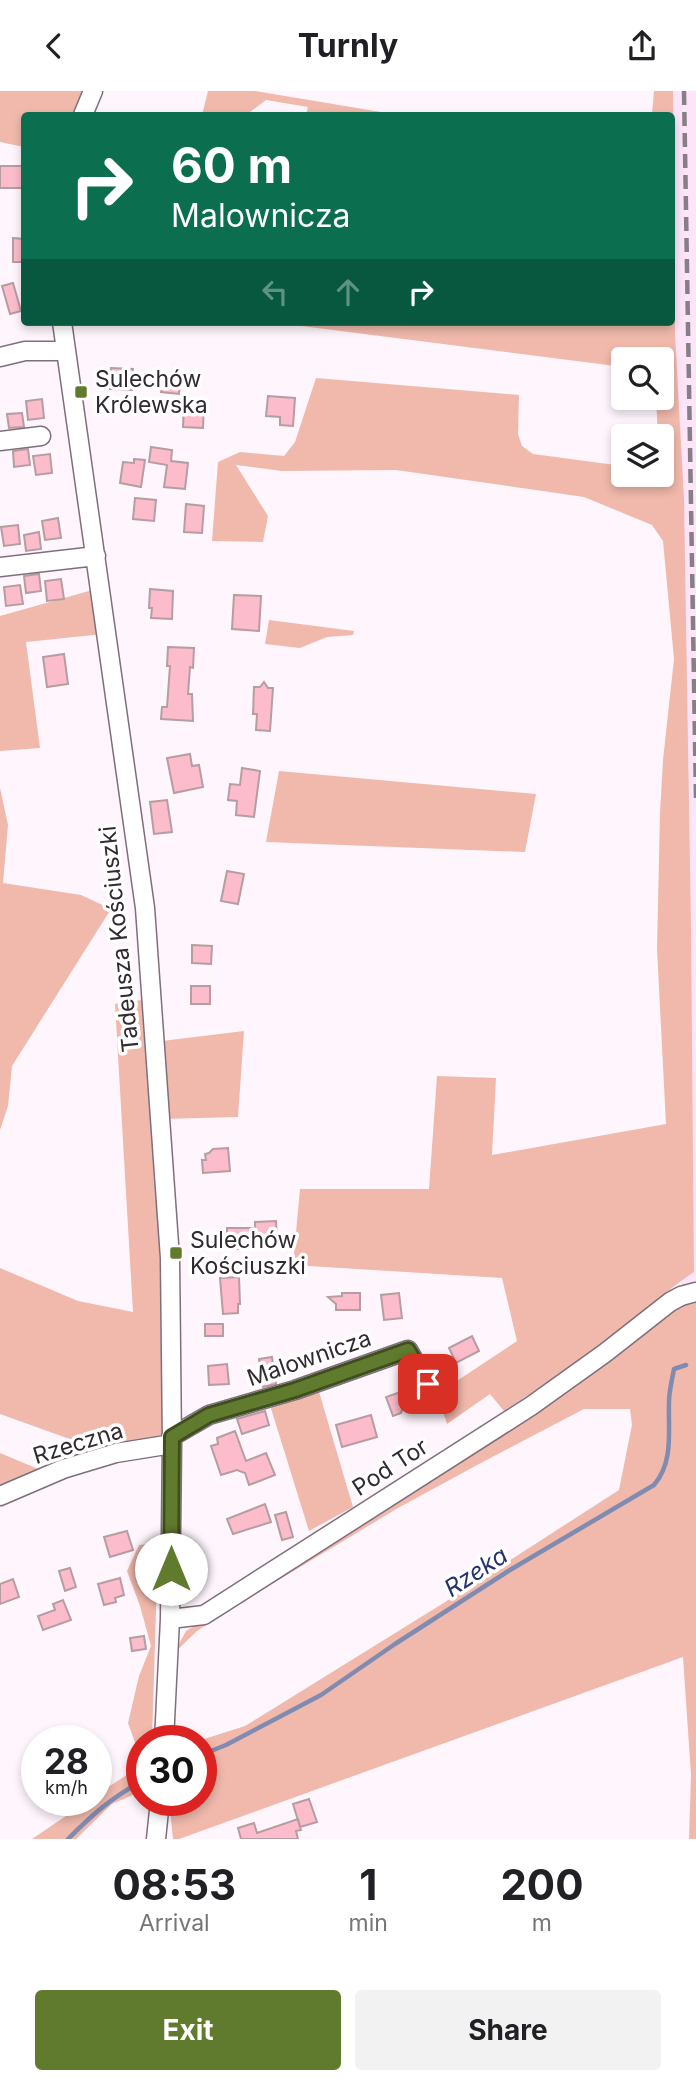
<!DOCTYPE html>
<html lang="en">
<head>
<meta charset="utf-8">
<style>
  :root { --surface:#fff; --page:#f2f2f2; --text:#202124; --muted:#757577; --accent:#607a2e }
  body { margin:0; font-family:Inter,sans-serif; background:var(--page); color:var(--text); height:100vh; display:flex; flex-direction:column; font-size:26px; white-space:nowrap }
  * { box-sizing:border-box; margin:0 }
  p { font-size:23px; color:var(--muted) }
  .icon { flex:none; width:38px; height:38px; fill:none; stroke:currentColor; stroke-width:2; stroke-linecap:round; stroke-linejoin:round }
  .map { position:relative; height:1748px; overflow:hidden }
  .panel { display:flex; flex-direction:column; background:var(--surface); flex:1 }
  .panel>* { flex:none }
  .guide { position:absolute; left:21px; top:21px; width:654px; height:214px; border-radius:7px; box-shadow:0 4px 10px #0003; background:#0b6e4f; color:#fff; overflow:hidden }
  .controls { position:absolute; left:611px; top:256px; display:grid; gap:14px }
  .controls a { display:grid; place-items:center; width:63px; height:63px; border-radius:7px; background:var(--surface); box-shadow:0 4px 10px #0003; font-size:35px }
  .speed { position:absolute; left:21px; top:1634px; display:flex; gap:14px; font-size:35px; font-weight:700; text-align:center }
  .speed>* { display:grid; place-content:center; width:91px; height:91px; border-radius:50%; background:var(--surface); box-shadow:0 4px 10px #0003; line-height:1 }
  .speed small { font-size:18px; font-weight:400 }
  .speed .limit { border:10px solid #d22; background:#fff; color:#111 }
  .pin { position:absolute; display:grid; place-items:center; width:60px; height:60px; color:#fff; margin:-30px; border-radius:14px; box-shadow:0 4px 10px #0006 }
  .me { position:absolute; width:77px; margin:-38px; rotate:0deg; stroke-linejoin:round; filter:drop-shadow(0 0 5px #0008) }
  .turn { display:flex; align-items:center; gap:24px; height:147px; padding:0 35px; font-size:32px }
  .turn .icon { width:91px; height:91px; stroke-width:2.5 }
  .turn b { display:block; font-size:49px; line-height:60px }
  .lanes { display:flex; align-items:center; height:66px; padding:0 35px; background:#0003; justify-content:center; gap:35px; direction:ltr }
  .lanes .off { opacity:.35 }
  .eta { display:flex; justify-content:space-evenly; align-items:center; height:119px; text-align:center }
  .eta b { font-size:42px; font-weight:700; line-height:49px }
  .cta { display:flex; gap:14px; margin-top:auto; padding:14px 35px }
  .cta a { flex:1; height:80px; border-radius:7px; background:var(--accent); color:#fff; font-size:28px; font-weight:700; line-height:80px; text-align:center }
  .cta a+a { background:var(--page); color:var(--text) }
  header { display:flex; justify-content:space-between; align-items:center; height:91px; padding:0 35px; background:var(--surface); font-size:32px; font-weight:700 }
  .map>svg:first-child { display:block }
</style>
</head>
<body>
<header><svg class="icon" aria-label="back" viewBox="0 0 24 24"><path d="M15 5l-7 7 7 7"/></svg>Turnly<svg class="icon" aria-label="share" viewBox="0 0 24 24"><path d="M12 15V3M7 8l5-5 5 5M5 13v7h14v-7"/></svg></header>
<div class="map">
<svg width="696" height="1748" viewBox="0 0 696 1748">
  <rect width="100%" height="100%" fill="#fef6fc"/>
  <path fill="#fde4f9" d="M654,0H696V1195L682,1197L674,568L662,345H658L656,306H662V268L672,231V24H652Z"/>
  <path fill="#f0b9ac" d="M0,0H84L76,24H24V56L0,51Z
    M208,0H255L399,24H306L308,16L266,9L246,24H202Z
    M654,0H673L675,243L684,408L691,837L694,1181C671,1196 651,1215 629,1231C588,1263 547,1292 504,1320L490,1303L447,1333L437,1303L517,1250L502,1187L293,1174L300,1098H429L437,985L496,987L492,1064L666,1033L657,858L660,722L663,669L674,568L663,450L652,434L584,406L396,379L282,380L236,374L268,425L263,451L212,450L218,371L240,361L284,365L295,351L316,287L519,304L518,343L522,355L533,363L623,375V383H662V345H658L656,306H662V268H623V276L270,231H672V24H652Z
    M96,498L103,543L26,551L40,657L0,660V525Z
    M269,529L354,540L353,544L327,546L300,557L265,553Z
    M279,680L536,703L525,761L266,751Z
    M0,697L8,734L3,792L81,804L111,818L12,975L8,1015L0,1039Z
    M148,908L167,1326L165,1341L150,1351L103,1360L0,1323V1177L78,1210L133,1221L115,913Z
    M244,940L238,1026L163,1028L154,951Z
    M696,1207V1748H689L691,1684L683,1566L179,1748H173L169,1710H201V1650H198L245,1635L442,1513L619,1399L632,1334L630,1318H584L479,1373L398,1417L272,1493L197,1540L174,1562L186,1540L309,1465L602,1274L673,1219Z
    M317,1294L353,1416L309,1440L269,1311Z
    M0,1362L43,1380L0,1395Z
    M158,1452L152,1650H142V1671L128,1632L139,1585L151,1555L140,1515L127,1480L139,1454Z
    M142,1674V1700L112,1713L76,1748H32L88,1710H96V1704Z"/>
  <g fill="none" stroke-linecap="round" stroke-linejoin="round">
    <path stroke="#808bb1" stroke-width="4.5" d="M201,1664L226,1654L321,1604L395,1553L510,1479L654,1394C674,1371 668,1340 669,1311C669,1300 672,1289 674,1278L686,1274
      M68,1748C92,1724 111,1707 142,1690"/>
  </g>
  <path fill="#fcbccc" stroke="#b59da2" stroke-width="2" d="M0,75H24V97H0Z
    M13,147L24,148V171H13Z
    M13,192L21,220L10,223L2,195Z
    M111,277L133,278L132,299L110,298Z
    M162,287L180,289L179,303L161,301Z
    M268,305L295,307L293,335L280,334V326L266,325Z
    M42,308L44,327L28,329L26,310Z
    M184,312L204,313L203,337L183,336Z
    M22,322L24,336L9,337L7,323Z
    M151,356L172,359L171,370L188,372L185,398L164,396L167,374L149,371Z
    M28,358L30,374L14,376L13,360Z
    M50,363L52,382L36,384L33,365Z
    M134,368L145,369L141,396L120,392L123,371L134,372Z
    M135,407L156,409L154,430L133,428Z
    M186,413L204,415L202,442L184,441Z
    M58,427L61,447L45,449L42,430Z
    M18,434L20,453L4,455L1,436Z
    M39,441L41,458L26,460L24,444Z
    M39,483L41,500L26,502L24,485Z
    M61,488L64,508L47,510L45,490Z
    M20,494L23,513L6,515L4,496Z
    M150,498L173,500L172,528L151,527L152,517H149Z
    M234,504L261,505L259,540L232,538Z
    M168,556L194,557L193,577L190,576L188,603H192L193,630L161,628L162,616H167L170,575H167Z
    M64,563L68,593L47,596L43,566Z
    M264,591L268,597H273L270,640L256,639L257,623H253L254,596H260Z
    M190,663L192,675L199,674L203,696L174,702L167,667Z
    M242,677L260,680L254,726L236,724L237,710L228,709L230,693L240,694Z
    M167,709L172,741L154,743L150,711Z
    M227,780L244,783L238,813L221,810Z
    M192,854L212,855L211,873L192,872Z
    M191,895H210V913H191Z
    M228,1057L230,1080L203,1082L202,1069H206L205,1063L209,1062L213,1058Z
    M276,1130L277,1154H244V1158H227V1137H255V1131Z
    M239,1186L240,1213H238V1222L223,1223L220,1187Z
    M342,1202H360V1219H336V1213L328,1206L342,1205Z
    M399,1202L402,1227L384,1229L381,1204Z
    M205,1233H223V1245H205Z
    M472,1245L479,1260L456,1272L449,1257Z
    M272,1266L276,1293L263,1296L259,1268Z
    M227,1273L229,1293L209,1294L208,1275Z
    M412,1297L418,1313L402,1319L401,1322L393,1325L386,1306Z
    M265,1320L269,1334L242,1343L237,1328Z
    M371,1324L377,1346L342,1356L336,1334Z
    M235,1340L246,1370L266,1362L275,1384L249,1394L245,1382L237,1379L221,1384L211,1355L218,1353L217,1347Z
    M265,1413L271,1431L233,1443L227,1428Z
    M286,1421L293,1446L282,1449L275,1424Z
    M127,1440L133,1459L110,1466L104,1446Z
    M70,1477L76,1496L65,1500L59,1480Z
    M120,1487L124,1504L115,1507L116,1511L104,1514L98,1493Z
    M13,1488L19,1506L0,1513V1493Z
    M63,1509L71,1529L43,1539L38,1525L55,1519L53,1513Z
    M144,1545L146,1558L132,1560L130,1547Z
    M309,1708L317,1731L300,1736L293,1713Z
    M298,1728L301,1739L296,1740L298,1748H241L238,1737L254,1732L257,1742Z"/>
  <g fill="none" stroke-linecap="round" stroke-linejoin="round">
    <g stroke="#7f6e7c" stroke-width="21">
      <path id="minor" d="M83,24L93,0
        M62,231L145,817L170,1167L172,1353L170,1528L164,1650
        M0,266L25,260H66
        M0,350L41,345
        M0,476L96,465
        M171,1346L209,1324L295,1299L408,1259L438,1311
        M0,1405L63,1378L116,1362L172,1353
        M170,1528L204,1524L531,1315L605,1262L670,1211L681,1205L696,1201
        M156,1748L160,1710"/>
    </g>
    <use href="#minor" stroke="#fff" stroke-width="18"/>
    <path stroke="#867f85" stroke-width="4.5" stroke-dasharray="14 7" stroke-linecap="butt" d="M684,0L696,708"/>
  </g>
  <g fill="none" stroke-linecap="round" stroke-linejoin="round">
    <g stroke="#3e4f1e" stroke-width="18">
      <path id="route" d="M171,1478L172,1346L209,1324L295,1299L408,1259L428,1293"/>
    </g>
    <use href="#route" stroke="#607a2e" stroke-width="12"/>
  </g>
  <g fill="#607a2e" stroke="#fff" stroke-width="2.5">
    <rect x="74" y="294" width="14" height="14" rx="3.5"/>
    <rect x="169" y="1155" width="14" height="14" rx="3.5"/>
  </g>
  <g text-anchor="middle" stroke-width="7" stroke-linejoin="round" paint-order="stroke">
    <g font-size="23" fill="#312a30" stroke="#fff" text-anchor="start">
      <text x="95" y="296">Sulechów<tspan x="95" dy="26">Królewska</tspan></text>
      <text x="190" y="1157">Sulechów<tspan x="190" dy="26">Kościuszki</tspan></text>
    </g>
    <g font-size="23" fill="#312a30" stroke="#fff">
      <text transform="translate(119 848) rotate(-96)" y="8">Tadeusza Kościuszki</text>
      <text transform="translate(309 1267) rotate(-19)" y="8">Malownicza</text>
      <text transform="translate(78 1352) rotate(-17)" y="8">Rzeczna</text>
      <text transform="translate(390 1376) rotate(-33)" y="8">Pod Tor</text>
    </g>
    <g font-size="24" font-style="italic" fill="#243370" stroke="#fff">
      <text transform="translate(476 1481) rotate(-33)" y="8">Rzeka</text>
    </g>
  </g>
</svg>
<div class="controls">
<a><svg class="icon" aria-label="search" viewBox="0 0 24 24"><circle cx="10" cy="10" r="6"/><path d="M15 15l6 6"/></svg></a>
<a><svg class="icon" aria-label="layers" viewBox="0 0 24 24"><path d="M12 4l9 5-9 5-9-5zM3 14l9 5 9-5"/></svg></a>
</div>
<div class="speed"><div>28<small>km/h</small></div><div class="limit">30</div></div>
<div class="pin" style="left:428px;top:1293px;background:#d93025"><svg class="icon" aria-label="arrive" viewBox="0 0 24 24"><path d="M6 21V4h12l-3 4 3 4H6"/></svg></div>
<svg class="me" style="left:171px;top:1478px" viewBox="-20 -20 40 40"><circle r="19" fill="#fff"/><path d="M0-13L10 11 0 6-10 11z" fill="#607a2e"/></svg>
<div class="guide">
<div class="turn"><svg class="icon" aria-label="right" viewBox="0 0 24 24"><path d="M7 20v-9h11M14 6l5 5-5 5"/></svg><div><b>60 m</b>Malownicza</div></div>
<div class="lanes"><svg class="icon off" aria-label="left" viewBox="0 0 24 24"><path d="M17 20v-9H6M10 6l-5 5 5 5"/></svg><svg class="icon off" aria-label="ahead" viewBox="0 0 24 24"><path d="M12 20V5M6 11l6-6 6 6"/></svg><svg class="icon" aria-label="right" viewBox="0 0 24 24"><path d="M7 20v-9h11M14 6l5 5-5 5"/></svg></div>
</div>
</div>
<section class="panel">
<div class="eta">
<div><b>08:53</b><p>Arrival</p></div>
<div><b>1</b><p>min</p></div>
<div><b>200</b><p>m</p></div>
</div>
<div class="cta"><a>Exit</a><a>Share</a></div>
</section>
</body>
</html>
